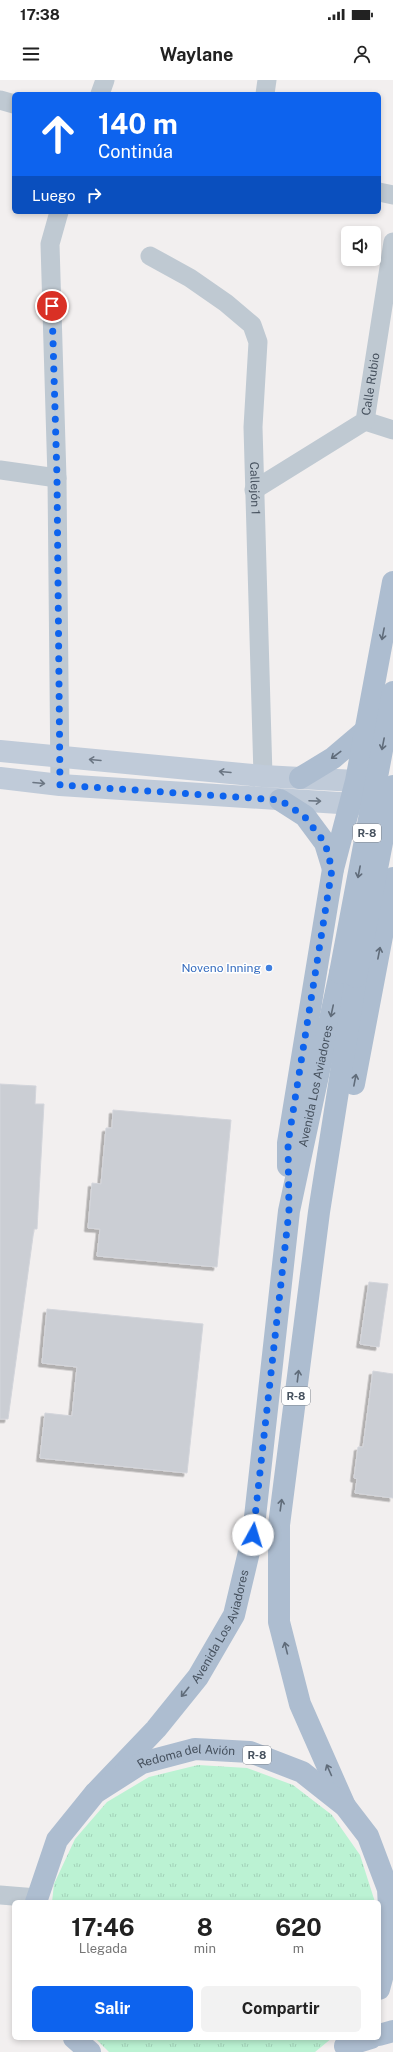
<!DOCTYPE html>
<html lang="es">
<head>
<meta charset="utf-8">
<style>
  :root { --surface:#fff; --page:#f2f2f2; --text:#222; --muted:#767676; --accent:#0d63ee }
  body { margin:0; font-family:"Public Sans",sans-serif; background:var(--page); color:var(--text); height:100vh; display:flex; flex-direction:column; font-size:15px; white-space:nowrap }
  * { box-sizing:border-box; margin:0 }
  p { font-size:13px; color:var(--muted) }
  .icon { flex:none; width:22px; height:22px; fill:none; stroke:currentColor; stroke-width:2; stroke-linecap:round; stroke-linejoin:round }
  .map { position:relative; flex:1; overflow:hidden }
  .side { position:absolute; left:12px; top:1820px; width:369px; height:140px; display:flex; flex-direction:column; background:var(--surface); border-radius:6px; box-shadow:0 2px 6px #0003 }
  .side>* { flex:none }
  .top-card { position:absolute; left:12px; top:12px; width:369px; height:122px; border-radius:6px; box-shadow:0 2px 6px #0003; background:#0d63ee; color:#fff; overflow:hidden }
  .buttons { position:absolute; left:341px; top:146px; display:grid; gap:8px }
  .buttons a { display:grid; place-items:center; width:40px; height:40px; border-radius:6px; background:var(--surface); box-shadow:0 2px 6px #0003; font-size:20px }
  .pin { position:absolute; display:grid; place-items:center; width:34px; height:34px; color:#fff; margin:-17px; border:2px solid #fff; border-radius:50%; box-shadow:0 1px 4px #0007 }
  .me { position:absolute; width:44px; margin:-22px; rotate:6deg; stroke-linejoin:round; filter:drop-shadow(0 0 3px #0008) }
  .turn { display:flex; align-items:center; gap:14px; height:84px; padding:0 20px; font-size:18px }
  .turn .icon { width:52px; height:52px; stroke-width:2.5 }
  .turn b { display:block; font-size:28px; line-height:34px }
  .then { display:flex; align-items:center; height:38px; padding:0 20px; background:#0003; gap:8px; font-size:15px }
  .eta { display:flex; justify-content:space-evenly; align-items:center; height:68px; text-align:center }
  .eta b { font-size:24px; font-weight:700; line-height:28px }
  .cta { display:flex; gap:8px; margin-top:auto; padding:8px 20px }
  .cta a { flex:1; height:46px; border-radius:6px; background:var(--accent); color:#fff; font-size:16px; font-weight:700; line-height:46px; text-align:center }
  .cta a+a { background:var(--page); color:var(--text) }
  .status { display:flex; justify-content:space-between; align-items:center; height:28px; padding:0 20px; background:var(--surface); direction:ltr }
  .status svg { height:11px; fill:currentColor }
  header { display:flex; justify-content:space-between; align-items:center; height:52px; padding:0 20px; background:var(--surface); font-size:18px; font-weight:700 }
  .map>svg:first-child { display:block }
</style>
</head>
<body>
<div class="status"><b>17:38</b><svg viewBox="0 0 49 12"><path d="M0 12V9h3v3zM5 12V6h3v6zM10 12V3h3v9zM15 12V0h3v12zM26 1h20v11H26zM47 4h2v5h-2z"/></svg></div>
<header><svg class="icon" aria-label="menu" viewBox="0 0 24 24"><path d="M4 6h16M4 12h16M4 18h16"/></svg>Waylane<svg class="icon" aria-label="person" viewBox="0 0 24 24"><circle cx="12" cy="8" r="4"/><path d="M4 21q1-7 8-7t8 7"/></svg></header>
<div class="map">
<svg width="393" height="1972" viewBox="0 0 393 1972">
  <defs>
    <pattern id="grass-tufts" width="24" height="20" patternUnits="userSpaceOnUse"><rect width="24" height="20" fill="#bbf2d3"/><path d="M3 7l-1-3M5 7V3M7 7l1-3M15 17l-1-3M17 17v-4M19 17l1-3" fill="none" stroke="#a2d1b8"/></pattern>
    <filter id="shadow"><feDropShadow dx="-3.5" dy="3.5" stdDeviation="0" flood-color="#0004"/></filter>
  </defs>
  <rect width="100%" height="100%" fill="#f2efef"/>
  <path fill="url(#grass-tufts)" d="M198,1685L247,1688L293,1705L332,1735L360,1775L375,1822H52L54,1804L75,1759L107,1722L149,1697Z
    M95,1958H332L315,1972H109Z"/>
  <path fill="#cbced4" stroke="#d3d5db" filter="url(#shadow)" d="M0,1004L36,1006L35,1024H44L37,1149H34L8,1339H0Z
    M113,1030L231,1040L217,1187L97,1176L100,1149L88,1148L92,1103L101,1104L106,1048H112Z
    M369,1202L388,1204L379,1267L360,1264Z
    M47,1229L203,1244L187,1393L40,1378L45,1333L72,1336L77,1287L42,1283Z
    M373,1291L393,1294V1418L355,1413L357,1399L354,1398L358,1367H363Z"/>
  <g fill="none" stroke-linecap="round" stroke-linejoin="round">
    <g stroke="#bfc9d2" stroke-width="19">
      <path d="M100,14L105,0"/>
      <path d="M265,14L267,0"/>
      <path d="M0,20L14,24"/>
      <path d="M379,112L393,115"/>
      <path d="M59,132L50,164L57,398L60,705"/>
      <path id="s1" d="M150,176L190,198L226,223L252,245L258,262L253,347L263,696"/>
      <path d="M365,341L393,350"/>
      <path d="M0,390L57,398"/>
      <path id="s2" d="M254,410L365,341L393,162"/>
      <path d="M0,1815L37,1818"/>
    </g>
    <path stroke="#c0cbd9" stroke-width="22" d="M0,671L263,696L356,701L374,705
      M0,698L60,705L370,725"/>
    <g stroke="#adbdd0" stroke-width="22">
      <path d="M300,698L333,678L366,650"/>
      <path d="M280,720L305,736L325,763L333,789"/>
      <path d="M354,1004L393,798"/>
      <path d="M288,1086V1063L333,789L356,701L393,502"/>
      <path id="s3" d="M95,1713L156,1649L198,1597L234,1535L253,1455L289,1131L340,893"/>
      <path d="M345,1726L300,1624L279,1542V1445L319,1132L356,897"/>
      <path id="s4" d="M36,1822L57,1760L95,1713L142,1683L195,1669L250,1672L302,1692L345,1726L368,1756L388,1809L391,1865L379,1909"/>
      <path d="M379,1955L393,1951"/>
      <path d="M74,1958L90,1972"/>
      <path d="M345,1966L371,1958"/>
    </g>
    <path stroke="#adbdd0" stroke-width="22" d="M340,893L393,612
      M356,897L393,706"/>
  </g>
  <defs><path id="oneway-shaft" d="M-6 0H5M1.5-3L5.5 0L1.5 3" fill="none" stroke-width="1.6" stroke-linecap="round" stroke-linejoin="round"/></defs>
  <g stroke="#606c7a">
    <use href="#oneway-shaft" transform="translate(383 554) rotate(101)"/>
    <use href="#oneway-shaft" transform="translate(383 664) rotate(101)"/>
    <use href="#oneway-shaft" transform="translate(336 675) rotate(143)"/>
    <use href="#oneway-shaft" transform="translate(359 792) rotate(101)"/>
    <use href="#oneway-shaft" transform="translate(379 873) rotate(-79)"/>
    <use href="#oneway-shaft" transform="translate(332 931) rotate(102)"/>
    <use href="#oneway-shaft" transform="translate(355 1000) rotate(-79)"/>
    <use href="#oneway-shaft" transform="translate(298 1296) rotate(-83)"/>
    <use href="#oneway-shaft" transform="translate(281 1425) rotate(-82)"/>
    <use href="#oneway-shaft" transform="translate(286 1568) rotate(-104)"/>
    <use href="#oneway-shaft" transform="translate(185 1612) rotate(129)"/>
    <use href="#oneway-shaft" transform="translate(329 1690) rotate(-114)"/>
  </g>
  <g stroke="#6b7683">
    <use href="#oneway-shaft" transform="translate(95 680) rotate(-175)"/>
    <use href="#oneway-shaft" transform="translate(225 692) rotate(-175)"/>
    <use href="#oneway-shaft" transform="translate(39 703) rotate(5)"/>
    <use href="#oneway-shaft" transform="translate(315 721) rotate(2)"/>
  </g>
  <g fill="none" stroke-linecap="round" stroke-linejoin="round">
    <path stroke="#0d63ee" stroke-width="7" stroke-dasharray="0 12.6" d="M52,226L57,398L60,705L280,720L304,736L325,763L332,789L288,1063L289,1131L253,1455"/>
  </g>
  <circle fill="#3f7fe0" stroke="#fff" stroke-width="1.5" cx="269" cy="888" r="4"/>
  <g text-anchor="middle" stroke-width="3" stroke-linejoin="round" paint-order="stroke">
    <g fill="#fff" stroke="#7e858e" stroke-width="1">
      <rect x="353" y="744" width="28" height="18" rx="3"/>
      <rect x="282" y="1307" width="28" height="18" rx="3"/>
      <rect x="243" y="1666" width="28" height="18" rx="3"/>
    </g>
    <g font-size="11" font-weight="bold" fill="#46515e">
      <text x="367" y="757">R-8</text>
      <text x="296" y="1320">R-8</text>
      <text x="257" y="1679">R-8</text>
    </g>
    <g font-size="12" fill="#46515e" stroke="#fff">
      <text dy="4" stroke="none"><textPath href="#s2" startOffset="168">Calle Rubio</textPath></text>
      <text dy="4" stroke="none"><textPath href="#s1" startOffset="288">Callejón 1</textPath></text>
      <text dy="4" stroke="none"><textPath href="#s3" startOffset="763">Avenida Los Aviadores</textPath></text>
      <text dy="4" stroke="none"><textPath href="#s3" startOffset="211">Avenida Los Aviadores</textPath></text>
      <text dy="4" stroke="none"><textPath href="#s4" startOffset="227">Redoma del Avión</textPath></text>
    </g>
    <g font-size="12" fill="#366cbe" stroke="#fff" text-anchor="end">
      <text x="261" y="892">Noveno Inning</text>
    </g>
  </g>
</svg>
<div class="buttons">
<a><svg class="icon" aria-label="sound" viewBox="0 0 24 24"><path d="M4 9h4l5-4v14l-5-4H4zM17 9q2 3 0 6"/></svg></a>
</div>
<div class="pin" style="left:52px;top:226px;background:#d93025"><svg class="icon" aria-label="arrive" viewBox="0 0 24 24"><path d="M6 21V4h12l-3 4 3 4H6"/></svg></div>
<svg class="me" style="left:253px;top:1455px" viewBox="-20 -20 40 40"><circle r="19" fill="#fff"/><path d="M0-13L10 11 0 6-10 11z" fill="#0d63ee"/></svg>
<div class="top-card">
<div class="turn"><svg class="icon" aria-label="ahead" viewBox="0 0 24 24"><path d="M12 20V5M6 11l6-6 6 6"/></svg><div><b>140 m</b>Continúa</div></div>
<div class="then">Luego<svg class="icon" aria-label="right" viewBox="0 0 24 24"><path d="M7 20v-9h11M14 6l5 5-5 5"/></svg></div>
</div>
<section class="side">
<div class="eta">
<div><b>17:46</b><p>Llegada</p></div>
<div><b>8</b><p>min</p></div>
<div><b>620</b><p>m</p></div>
</div>
<div class="cta"><a>Salir</a><a>Compartir</a></div>
</section>
</div>
</body>
</html>
